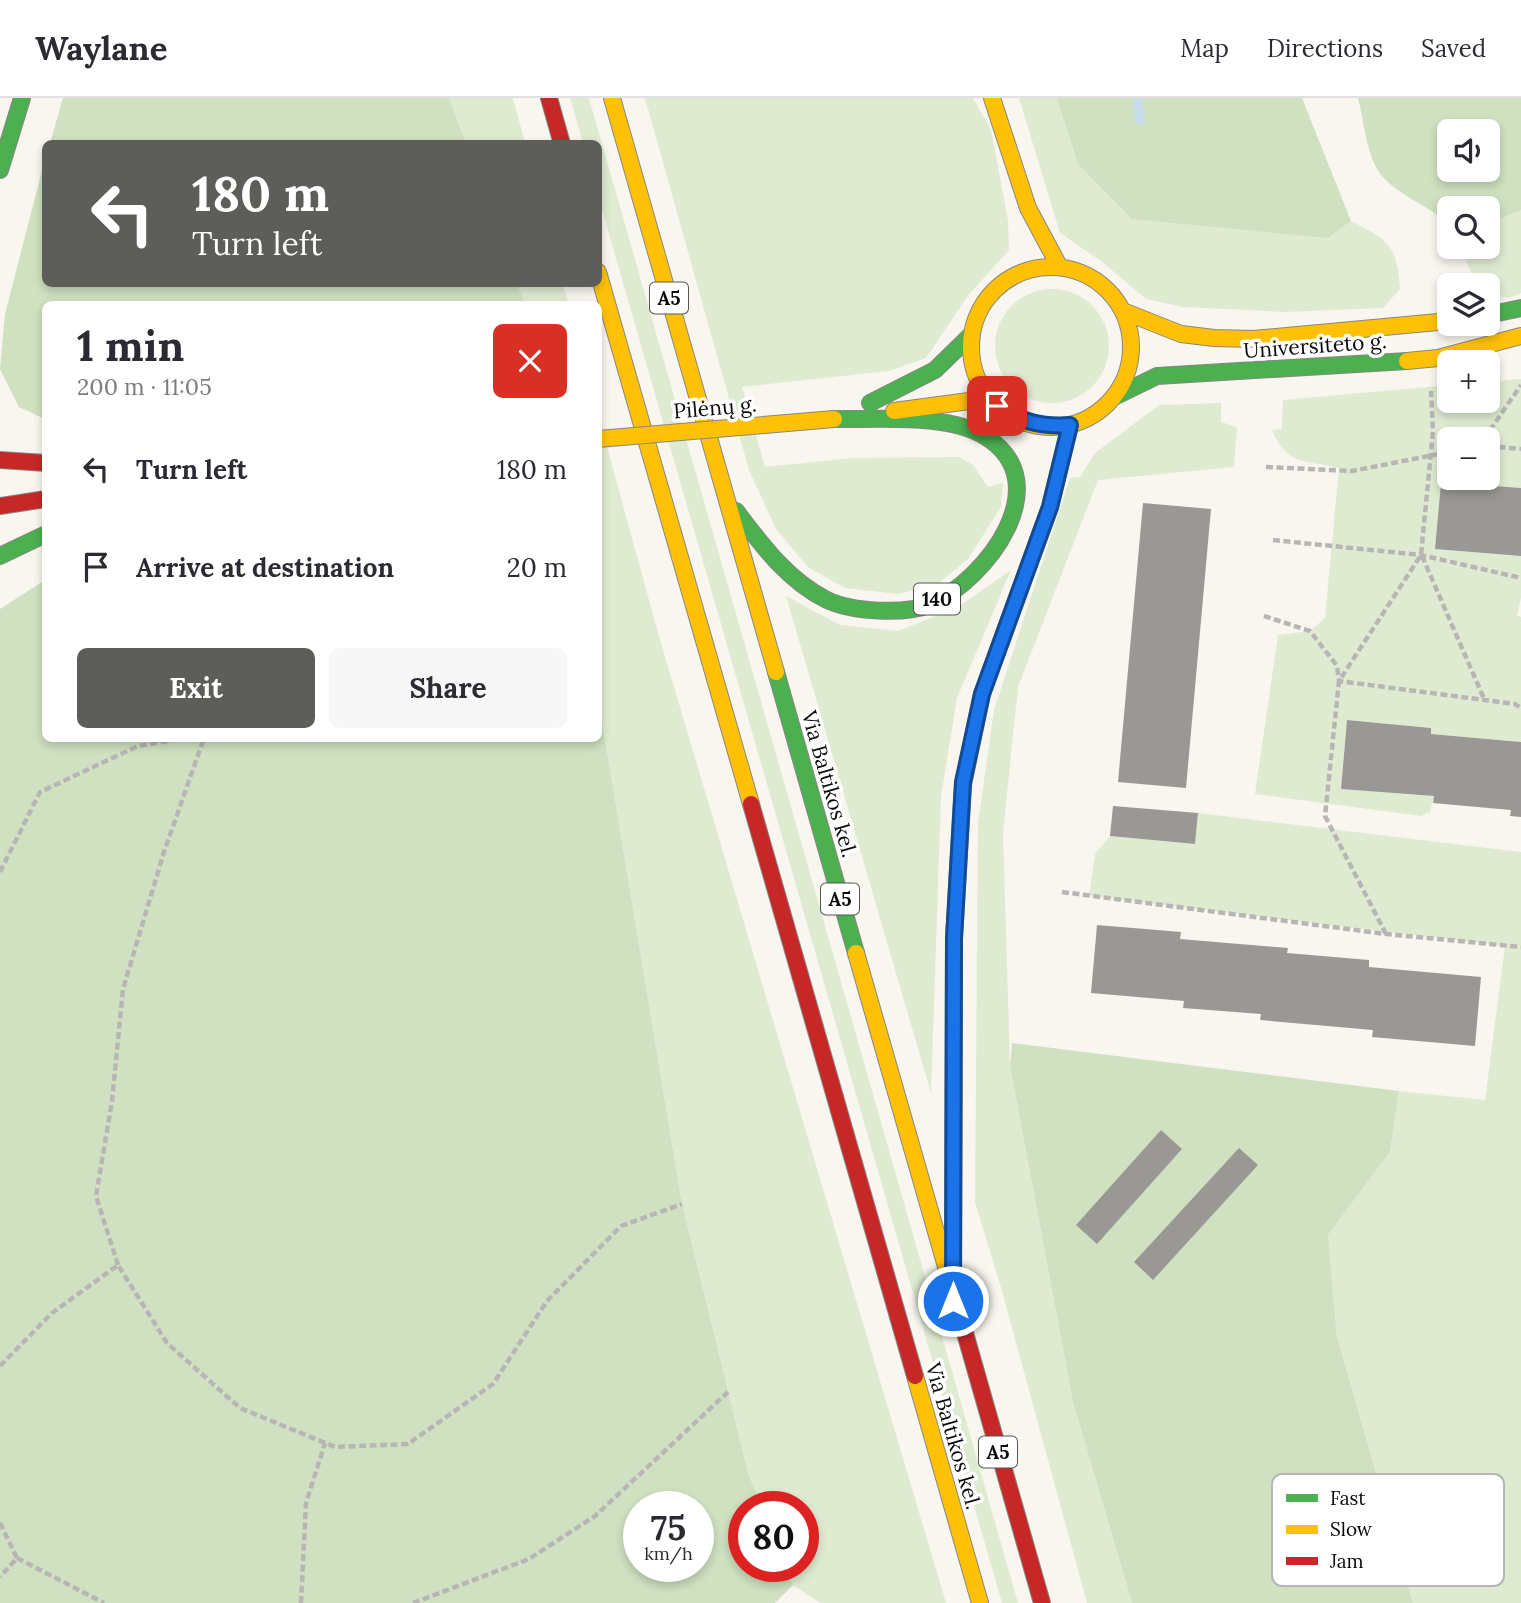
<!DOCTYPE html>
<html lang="en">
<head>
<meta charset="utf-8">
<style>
  :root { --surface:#fff; --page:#f7f7f7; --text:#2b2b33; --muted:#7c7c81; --line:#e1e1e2; --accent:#5d5d5a }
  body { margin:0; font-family:Lora,serif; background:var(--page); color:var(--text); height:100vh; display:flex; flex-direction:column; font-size:26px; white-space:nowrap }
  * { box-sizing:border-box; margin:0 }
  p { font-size:23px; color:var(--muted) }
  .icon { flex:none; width:38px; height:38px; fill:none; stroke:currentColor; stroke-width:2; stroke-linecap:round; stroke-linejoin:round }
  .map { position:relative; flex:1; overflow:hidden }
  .panel { position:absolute; left:42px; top:203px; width:560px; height:441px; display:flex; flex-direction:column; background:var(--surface); border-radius:10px; box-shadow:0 4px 10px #0003 }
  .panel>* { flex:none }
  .hud { position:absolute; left:42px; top:42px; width:560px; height:147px; border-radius:10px; box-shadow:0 4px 10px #0003; background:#5d5d5a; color:#fff; overflow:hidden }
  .controls { position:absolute; left:1437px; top:21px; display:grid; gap:14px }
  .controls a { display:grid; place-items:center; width:63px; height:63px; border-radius:10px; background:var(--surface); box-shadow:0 4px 10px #0003; font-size:35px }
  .speed { position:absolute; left:623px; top:1393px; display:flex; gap:14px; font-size:35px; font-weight:700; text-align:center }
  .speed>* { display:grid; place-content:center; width:91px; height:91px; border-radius:50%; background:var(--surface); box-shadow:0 4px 10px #0003; line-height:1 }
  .speed small { font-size:18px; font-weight:400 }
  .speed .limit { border:10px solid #d22; background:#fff; color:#111 }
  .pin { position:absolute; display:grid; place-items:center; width:60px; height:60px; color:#fff; margin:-30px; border-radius:14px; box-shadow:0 4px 10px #0006 }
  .me { position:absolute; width:77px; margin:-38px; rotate:0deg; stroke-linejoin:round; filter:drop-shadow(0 0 5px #0008) }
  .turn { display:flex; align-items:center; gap:24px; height:147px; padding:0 35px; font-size:32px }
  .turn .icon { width:91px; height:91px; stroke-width:2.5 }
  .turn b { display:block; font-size:49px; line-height:60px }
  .round { display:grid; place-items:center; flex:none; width:74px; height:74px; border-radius:10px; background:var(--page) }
  .head { display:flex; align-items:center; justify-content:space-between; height:119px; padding:0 35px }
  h1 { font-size:42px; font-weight:700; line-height:52px }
  .primary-button { display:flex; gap:14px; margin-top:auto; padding:14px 35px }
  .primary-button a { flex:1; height:80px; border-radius:10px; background:var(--accent); color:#fff; font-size:28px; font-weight:700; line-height:80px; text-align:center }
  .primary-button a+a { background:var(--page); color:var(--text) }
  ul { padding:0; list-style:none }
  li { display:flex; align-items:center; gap:21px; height:98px; padding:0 35px }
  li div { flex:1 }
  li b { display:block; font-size:26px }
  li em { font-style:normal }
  header { display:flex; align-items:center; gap:42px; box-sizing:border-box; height:98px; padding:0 35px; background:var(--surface); border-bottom:2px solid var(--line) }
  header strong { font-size:33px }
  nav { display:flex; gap:38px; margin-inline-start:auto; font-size:24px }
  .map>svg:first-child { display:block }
</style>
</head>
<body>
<header>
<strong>Waylane</strong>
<nav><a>Map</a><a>Directions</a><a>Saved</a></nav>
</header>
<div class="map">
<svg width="1521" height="1505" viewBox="0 0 1521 1505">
  <rect width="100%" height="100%" fill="#f8f6ee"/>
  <path fill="#dfebd1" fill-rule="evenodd" d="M449,0H513L525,45H466Z
    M570,0H589L1018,1505H1002L599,101L598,46L583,45Z
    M645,0H973L991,32L1008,122L1009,152L967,199L926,260L889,273L742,289L765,369L852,360L959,359L973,367L988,389L1003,385L1001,409L968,461L936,487L898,496L845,490L809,470L776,431L749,372Z
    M1019,0H1057L1328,140L1351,123C1389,142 1397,148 1400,191L1383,210L1285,214L1183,209L1146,201L1101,163L1060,135Z
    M1521,112V195L1510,200L1488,197V187H1476L1461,149H1488V126Z
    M517,186H563L569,206H525Z
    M995 248a57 57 0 1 1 114 0a57 57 0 1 1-114 0Z
    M1521,281V390L1441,384L1435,451L1521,458V500L1517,518L1521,519V644L1431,636V630L1347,622L1341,690L1434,698L1430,714L1421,718L1255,696L1278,537L1310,533L1325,520L1339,370C1305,362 1287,368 1272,332L1282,331L1283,302L1449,287V303H1488V284ZM1449,341H1488V380H1449Z
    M1221,305V324L1237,329L1234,369L1098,382L1018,589L1003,734L1010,968L1073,1304L1132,1505H1087L1002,1193L975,1104L978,725L994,612L1070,380L1080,379L1095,355L1159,307Z
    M598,316L658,535L946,1505H820L793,1487L785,1468H803V1409H762L749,1378L682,1106L599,605Z
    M1011,472L957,600L941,699L931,995L786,498L840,527L898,533L958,509Z
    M1198,715L1521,754V1505H1413L1337,1239L1328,1137L1390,1054L1399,993L1485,1002L1505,848L1089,798L1095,756L1110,738L1195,746Z"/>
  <path fill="#cfe1c0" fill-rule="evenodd" d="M63,0H449L466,45H50Z
    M1057,0H1302L1351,123L1328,140L1132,121L1078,66Z
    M1358,0H1521V112L1488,126V110H1449V127C1430,107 1395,97 1379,74C1366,54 1364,23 1358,0ZM1488,33V72H1449V33Z
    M45,61L46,186H517L525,206H46L45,321L19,309L0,271L5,216Z
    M45,482L46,640H598L599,605L682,1106L749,1378L762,1409H744V1468H785L793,1487L775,1505H0V511ZM639,1409H698V1468H639Z
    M1012,945L1399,993L1390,1054L1328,1137L1337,1239L1413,1505H1132L1073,1304L1010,968Z"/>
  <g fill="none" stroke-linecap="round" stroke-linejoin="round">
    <path stroke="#c9deed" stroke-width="10" d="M1137,0L1140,22"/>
  </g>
  <path fill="#9a9894" d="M1441,384L1521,390V458L1435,451Z
    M1143,405L1211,411L1186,690L1118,684Z
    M1347,622L1431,630V636L1521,644V719L1510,718L1511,712L1433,705L1434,698L1341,691Z
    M1113,708L1198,715L1195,746L1110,738Z
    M1097,827L1181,834L1180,841L1288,850L1287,855L1369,862V869L1481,879L1475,948L1372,939L1373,932L1260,922L1261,916L1183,910L1184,903L1091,895Z
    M1161,1032L1182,1051L1097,1146L1076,1127Z
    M1239,1050L1258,1067L1153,1182L1134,1164Z"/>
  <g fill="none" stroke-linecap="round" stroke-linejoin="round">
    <g stroke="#888783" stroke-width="18">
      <path id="fast" d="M0,72L22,0
        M1488,217L1521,210
        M1114,299L1157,278L1407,263
        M870,305L935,272L972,236
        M736,413C761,446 788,483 827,502C852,514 906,517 931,506C987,481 1059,385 986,339C949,315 878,322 834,321
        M0,458L46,436
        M776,574L856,855"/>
    </g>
    <g stroke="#888783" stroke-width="18">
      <path id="slow" d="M612,0L776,574
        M992,0L1028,110L1059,168
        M971 249a80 80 0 1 1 160 0a80 80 0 1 1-160 0Z
        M598,174L751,706
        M1123,213L1181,236L1214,240L1253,241L1449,223
        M1407,263L1438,260L1521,238
        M894,313L969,303L997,308
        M963,687L982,596L1050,409L1070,327
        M856,855L951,1186
        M915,1278L980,1505"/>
    </g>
    <g stroke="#888783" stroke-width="18">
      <path id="jam" d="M549,0L562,46
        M0,362L46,365
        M0,408L46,401
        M751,706L915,1278
        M953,1159L954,840L963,687
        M951,1186L1042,1505"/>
    </g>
    <path stroke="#b7b6b5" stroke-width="4.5" stroke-dasharray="7 3.5" stroke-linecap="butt" d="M1484,341L1521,287
      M1488,348L1521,351
      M1266,369L1352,373L1449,354
      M1273,442L1421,457L1521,480
      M1422,458L1485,603
      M1264,518L1310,533L1337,568L1339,583L1515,606L1521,610
      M0,774L40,694L138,648L185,640
      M1062,794L1386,836L1521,849
      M1386,836L1325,718L1339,583L1421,457L1433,333L1431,293
      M118,1167L96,1098L112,1003L123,891L164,754L204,640
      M0,1268L52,1215L118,1167L167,1245L240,1310L335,1349L408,1346L493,1286L547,1203L621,1128L682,1106
      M0,1425L17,1460L0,1479
      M17,1460L104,1505
      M301,1505L306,1405L325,1345
      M413,1505L529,1461L595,1418L728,1294"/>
    <use href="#fast" stroke="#4caf50" stroke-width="16"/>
    <use href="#slow" stroke="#ffc107" stroke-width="16"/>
    <use href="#jam" stroke="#c62828" stroke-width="16"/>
    <g stroke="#888783" stroke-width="18" stroke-linecap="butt">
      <path id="slow-bridge" d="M598,341L834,321"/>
    </g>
    <use href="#slow-bridge" stroke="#ffc107" stroke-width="16"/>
  </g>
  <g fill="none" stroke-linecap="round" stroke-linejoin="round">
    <g stroke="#114b97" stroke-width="18">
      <path id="route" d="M953,1203L954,840L963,684L982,596L1050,409L1070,327C1041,329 1022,324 997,308"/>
    </g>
    <use href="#route" stroke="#1a73e8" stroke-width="12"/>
  </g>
  <g text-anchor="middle" stroke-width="7" stroke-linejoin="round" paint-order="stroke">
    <g fill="#fff" stroke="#545454" stroke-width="2">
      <rect x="650" y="184.5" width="38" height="31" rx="5"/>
      <rect x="914" y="485.5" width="46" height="31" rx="5"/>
      <rect x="821" y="785.5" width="38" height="31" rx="5"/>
      <rect x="979" y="1338.5" width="38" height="31" rx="5"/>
    </g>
    <g font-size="19" font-weight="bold" fill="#0a0a0a">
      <text x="669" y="207">A5</text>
      <text x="937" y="508">140</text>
      <text x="840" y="808">A5</text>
      <text x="998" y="1361">A5</text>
    </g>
    <g font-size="21" fill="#0a0a0a" stroke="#fff">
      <text transform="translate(1315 248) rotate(-4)" y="7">Universiteto g.</text>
      <text transform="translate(715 310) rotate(-5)" y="7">Pilėnų g.</text>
      <text transform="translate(829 686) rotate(74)" y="7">Via Baltikos kel.</text>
      <text transform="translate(953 1338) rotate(74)" y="7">Via Baltikos kel.</text>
    </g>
  </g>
  <rect x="1272" y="1376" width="232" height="112" rx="10" fill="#fff" stroke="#b6b6b6" stroke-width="2"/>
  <rect x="1286" y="1396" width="32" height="8" fill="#4caf50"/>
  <rect x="1286" y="1427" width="32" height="9" fill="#ffc107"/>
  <rect x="1286" y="1459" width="32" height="8" fill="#c62828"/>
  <g font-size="19" fill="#0a0a0a">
    <text x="1330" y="1407">Fast</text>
    <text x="1330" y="1438">Slow</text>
    <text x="1330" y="1470">Jam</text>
  </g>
</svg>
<div class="controls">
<a><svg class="icon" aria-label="sound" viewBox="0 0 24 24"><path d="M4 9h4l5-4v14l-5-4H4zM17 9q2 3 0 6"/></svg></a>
<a><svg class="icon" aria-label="search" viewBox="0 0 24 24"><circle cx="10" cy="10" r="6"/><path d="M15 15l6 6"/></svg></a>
<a><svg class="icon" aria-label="layers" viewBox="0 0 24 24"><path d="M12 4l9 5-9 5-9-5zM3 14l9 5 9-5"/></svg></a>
<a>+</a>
<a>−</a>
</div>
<div class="speed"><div>75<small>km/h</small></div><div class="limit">80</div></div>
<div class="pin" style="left:997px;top:308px;background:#d93025"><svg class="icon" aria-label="arrive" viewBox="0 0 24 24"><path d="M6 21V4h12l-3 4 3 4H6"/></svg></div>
<svg class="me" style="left:953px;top:1203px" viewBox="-20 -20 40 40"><circle r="17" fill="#1a73e8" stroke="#fff" stroke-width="3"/><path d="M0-11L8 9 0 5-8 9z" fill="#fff"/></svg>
<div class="hud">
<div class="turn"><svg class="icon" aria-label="left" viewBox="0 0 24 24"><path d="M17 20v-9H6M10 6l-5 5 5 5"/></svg><div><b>180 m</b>Turn left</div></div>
</div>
<section class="panel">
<div class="head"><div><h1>1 min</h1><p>200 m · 11:05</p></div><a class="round" style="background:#d93025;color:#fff"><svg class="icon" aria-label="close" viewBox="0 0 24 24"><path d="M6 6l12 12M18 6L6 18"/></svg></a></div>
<ul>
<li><svg class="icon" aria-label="left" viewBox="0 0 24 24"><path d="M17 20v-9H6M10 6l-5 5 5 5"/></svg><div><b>Turn left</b></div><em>180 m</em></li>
<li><svg class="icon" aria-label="arrive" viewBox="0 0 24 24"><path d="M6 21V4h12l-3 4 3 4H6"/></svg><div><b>Arrive at destination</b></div><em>20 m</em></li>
</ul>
<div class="primary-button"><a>Exit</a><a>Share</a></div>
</section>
</div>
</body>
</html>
